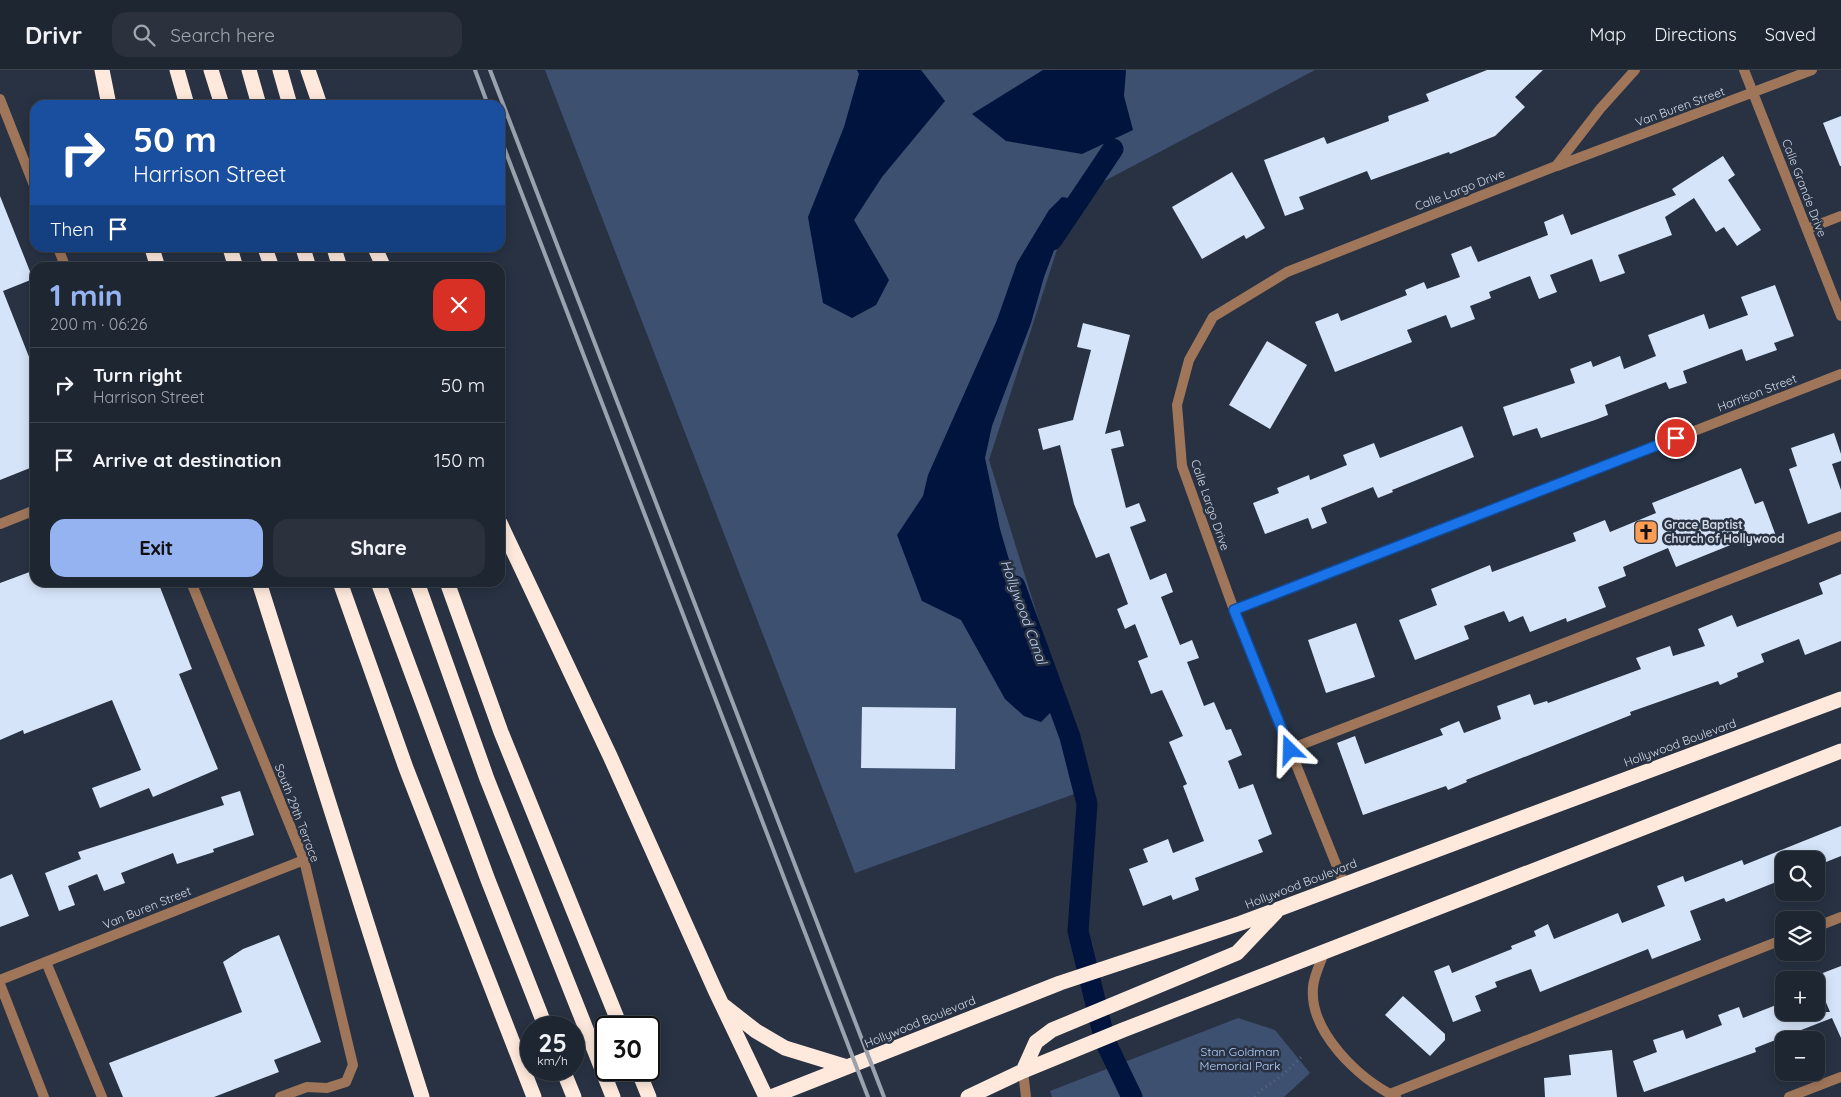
<!DOCTYPE html>
<html lang="en">
<head>
<meta charset="utf-8">
<style>
  :root { --surface:#1e2632; --page:#2b323e; --text:#f1f3f6; --muted:#a1a5ac; --line:#3c434d; --accent:#95b2f1 }
  body { margin:0; font-family:Quicksand,sans-serif; background:var(--page); color:var(--text); height:100vh; display:flex; flex-direction:column; font-size:19px; white-space:nowrap }
  * { box-sizing:border-box; margin:0 }
  p { font-size:16px; color:var(--muted) }
  .icon { flex:none; width:28px; height:28px; fill:none; stroke:currentColor; stroke-width:2; stroke-linecap:round; stroke-linejoin:round }
  .map { position:relative; flex:1; overflow:hidden }
  .details { position:absolute; left:30px; top:192px; width:475px; height:325px; display:flex; flex-direction:column; background:var(--surface); border-radius:15px; box-shadow:0 2px 12px #0003,0 0 0 1px var(--line) }
  .details>* { flex:none }
  .top-card { position:absolute; left:30px; top:30px; width:475px; height:152px; border-radius:15px; box-shadow:0 2px 12px #0003,0 0 0 1px var(--line); background:#1a4fa0; color:#fff; overflow:hidden }
  .tools { position:absolute; left:1775px; top:781px; display:grid; gap:10px }
  .tools a { display:grid; place-items:center; width:50px; height:50px; border-radius:10px; background:var(--surface); box-shadow:0 2px 12px #0003,0 0 0 1px var(--line); font-size:25px }
  .speed { position:absolute; left:520px; top:946px; display:flex; gap:10px; font-size:25px; font-weight:700; text-align:center }
  .speed>* { display:grid; place-content:center; width:65px; height:65px; border-radius:50%; background:var(--surface); box-shadow:0 2px 12px #0003,0 0 0 1px var(--line); line-height:1 }
  .speed small { font-size:12px; font-weight:400 }
  .speed .limit { border:2px solid #111; border-radius:8px; background:#fff; color:#111 }
  .pin { position:absolute; display:grid; place-items:center; width:42px; height:42px; color:#fff; margin:-21px; border:2px solid #fff; border-radius:50%; box-shadow:0 1px 5px #0007 }
  .me { position:absolute; width:55px; margin:-28px; rotate:338deg; stroke-linejoin:round; filter:drop-shadow(0 0 4px #0008) }
  .turn { display:flex; align-items:center; gap:18px; height:105px; padding:0 20px; font-size:22px }
  .turn .icon { width:65px; height:65px; stroke-width:2.5 }
  .turn b { display:block; font-size:35px; line-height:42px }
  .then { display:flex; align-items:center; height:48px; padding:0 20px; background:#0003; gap:10px; font-size:19px }
  .round { display:grid; place-items:center; flex:none; width:52px; height:52px; border-radius:15px; background:var(--page) }
  .headline { display:flex; align-items:center; justify-content:space-between; height:85px; padding:0 20px }
  h1 { font-size:30px; font-weight:800; line-height:38px; color:var(--accent) }
  .cta { display:flex; gap:10px; margin-top:auto; padding:10px 20px }
  .cta a { flex:1; height:58px; border-radius:15px; background:var(--accent); color:#111; font-size:20px; font-weight:800; line-height:58px; text-align:center }
  .cta a+a { background:var(--page); color:var(--text) }
  ul { padding:0; list-style:none }
  li { display:flex; align-items:center; gap:15px; height:75px; padding:0 20px; border-top:1px solid var(--line) }
  li div { flex:1 }
  li b { display:block; font-size:19px }
  li em { font-style:normal }
  header { display:flex; align-items:center; gap:30px; box-sizing:border-box; height:70px; padding:0 25px; background:var(--surface); border-bottom:1px solid var(--line) }
  header strong { font-size:24px }
  nav { display:flex; gap:28px; margin-inline-start:auto; font-size:18px }
  .search { width:350px; height:45px; background:var(--page); display:flex; align-items:center; gap:12px; box-sizing:border-box; padding:0 18px; border-radius:15px; color:var(--muted); font-size:19px }
  .map>svg:first-child { display:block }
</style>
</head>
<body>
<header>
<strong>Drivr</strong>
<div class="search"><svg class="icon" aria-label="search" viewBox="0 0 24 24"><circle cx="10" cy="10" r="6"/><path d="M15 15l6 6"/></svg>Search here</div>
<nav><a>Map</a><a>Directions</a><a>Saved</a></nav>
</header>
<div class="map">
<svg width="1841" height="1027" viewBox="0 0 1841 1027">
  <rect width="100%" height="100%" fill="#283243"/>
  <path fill="#3d5070" d="M545,0H1315L1074,127L989,390L1091,718L855,803Z
    M1238,948L1275,960L1310,1003L1284,1027H1052L1050,1021Z"/>
  <path fill="#00143d" d="M857,0H921L945,31L882,107L854,150L889,210L876,235L852,248L823,233L808,147L844,57L859,4Z
    M1043,0H1126L1124,26L1133,60L1082,84L1006,71L972,44Z
    M1062,127L1068,128L1071,135L1044,207L1031,253L992,356L985,388L1000,459L1053,640L1041,652L1024,646L1005,629L961,550L922,531L897,465L923,426L928,405L997,250L1017,193L1049,140Z"/>
  <g fill="none" stroke-linecap="round" stroke-linejoin="round">
    <path stroke="#00143d" stroke-width="21" d="M1052,170L1113,79
      M1015,516L1070,667L1087,734L1078,861L1105,971L1132,1027"/>
  </g>
  <path fill="#d6e4f9" d="M1487,0H1543L1515,27L1525,37L1495,66L1450,84L1449,82L1371,110L1367,101L1299,127L1304,139L1285,146L1264,90L1324,67L1327,74L1389,51L1388,46L1429,31L1426,24Z
    M1841,46V96H1840L1823,53Z
    M1723,86L1735,105L1728,110L1761,160L1737,176L1724,157L1716,162L1694,128L1665,147L1672,165L1618,185L1625,203L1600,212L1592,189L1550,205L1557,222L1539,229L1530,206L1489,222L1491,228L1470,236L1475,249L1451,258L1446,245L1407,260L1412,272L1335,302L1315,252L1338,243L1341,251L1407,225L1405,220L1424,212L1427,219L1460,207L1451,184L1471,176L1478,192L1548,165L1544,152L1563,144L1571,165L1676,125L1672,119Z
    M1232,102L1265,158L1246,169L1244,165L1202,189L1172,137Z
    M0,126L33,209L3,221L35,302V396L0,410Z
    M1775,215L1794,266L1774,273L1777,280L1746,291L1742,279L1683,301L1687,313L1669,319L1666,312L1605,335L1608,345L1595,350L1541,368L1537,358L1513,366L1503,337L1575,313L1570,299L1591,291L1593,297L1620,286L1624,299L1656,286L1648,265L1704,244L1709,259L1748,245L1741,227Z
    M1083,253L1130,265L1105,364L1120,360L1124,376L1111,379L1126,438L1139,433L1146,451L1130,457L1150,510L1166,503L1173,522L1161,527L1180,575L1192,570L1199,588L1187,592L1204,636L1214,632L1226,660L1231,659L1242,685L1228,691L1239,719L1253,714L1272,764L1258,770L1263,782L1195,808L1199,820L1173,830L1171,825L1143,836L1129,799L1148,792L1143,779L1168,769L1173,783L1204,771L1183,716L1187,714L1169,672L1183,666L1162,620L1151,624L1138,591L1148,587L1135,554L1125,559L1117,539L1128,534L1109,483L1096,488L1074,434L1060,375L1043,380L1038,359L1073,350L1091,280L1077,277Z
    M1267,271L1307,295L1270,359L1229,335Z
    M1462,356L1474,387L1392,420L1393,422L1378,428L1373,417L1321,438L1327,453L1312,459L1308,448L1265,464L1253,433L1279,423L1277,418L1309,405L1310,410L1347,395L1343,385L1374,373L1380,388Z
    M1834,363L1841,384V391L1832,394L1841,420V442L1808,454L1789,399L1797,396L1791,378Z
    M1741,398L1755,434L1763,431L1776,466L1745,477L1743,470L1676,497L1668,478L1623,497L1626,506L1598,517L1606,537L1567,552L1566,548L1530,562L1523,546L1509,552L1504,541L1464,556L1469,569L1415,590L1399,550L1437,535L1431,519L1490,495L1492,502L1576,471L1573,463L1605,450L1610,462L1656,443L1652,433Z
    M35,500V512H158L192,599L179,604L218,699L153,727L149,718L100,738L92,718L141,700L112,630L24,664L23,660L0,670V513Z
    M1841,504V571L1805,585L1799,569L1761,584L1764,592L1737,603L1738,607L1720,615L1718,611L1630,642L1631,645L1466,710L1467,712L1448,720L1446,716L1363,745L1337,673L1355,666L1365,694L1443,665L1440,659L1459,651L1464,663L1501,649L1497,636L1530,624L1534,635L1547,631L1548,633L1641,599L1636,588L1670,576L1673,586L1705,576L1698,559L1732,545L1737,557L1823,524L1819,513Z
    M1356,553L1375,607L1326,623L1308,570Z
    M862,637L956,638L955,699L861,698Z
    M240,721L254,765L213,779L214,782L177,794L173,783L121,803L125,813L104,821L97,804L68,816L75,835L59,841L45,803L81,789L78,782L224,735L221,727Z
    M1841,756V786L1816,796V790H1784V809L1726,832L1724,828L1690,841L1701,870L1652,889L1648,879L1540,922L1531,899L1495,912L1497,917L1475,926L1481,941L1453,952L1434,901L1449,895L1452,903L1512,879L1511,876L1536,866L1534,861L1548,854L1554,869L1618,843L1622,853L1665,836L1657,816L1683,806L1685,812L1742,790L1744,795Z
    M12,804L29,846L0,857V809Z
    M279,865L321,972L274,990L279,1002L214,1027H123L109,993L242,942L223,892L243,879Z
    M1841,896V968L1832,948L1755,978L1756,982L1644,1022L1633,991L1657,982L1653,970L1683,960L1686,969L1722,955L1718,945L1739,937L1743,948L1784,932V942H1830L1815,906Z
    M1403,926L1445,964V970L1430,986L1385,945Z
    M1612,980L1617,1027H1545L1544,1008L1571,1005L1569,985Z"/>
  <g fill="none" stroke-linecap="round" stroke-linejoin="round">
    <path stroke="#5f6877" stroke-width="3" stroke-dasharray="1 4" stroke-linecap="butt" d="M1255,1027L1260,1021L1284,1004L1301,987"/>
    <path stroke="#9f765a" stroke-width="10" d="M1807,159L1841,146
      M1290,679L1841,466
      M1816,857L1841,847
      M46,892L102,1027
      M0,914L44,1027
      M1023,1001L1026,1027
      M1390,1024L1784,869"/>
    <path stroke="#9f765a" stroke-width="10" d="M1744,0L1841,246
      M0,29L35,118
      M1557,96L1812,0
      M58,178L66,198
      M0,454L35,440
      M191,512L304,790L353,995L346,1012L327,1018L307,1017L280,1027
      M1234,540L1841,304
      M1344,814L1234,540L1182,396L1177,335L1189,290L1213,247L1287,202L1556,96L1600,39L1635,0
      M1325,880C1321,892 1314,905 1313,917C1309,962 1359,1009 1396,1027
      M0,910L304,790
      M1789,1027L1841,1007"/>
    <path stroke="#fee9dc" stroke-width="15" d="M102,0L109,35
      M177,0L187,35
      M211,0L222,35
      M249,0L259,35
      M280,0L290,35
      M308,0L320,35
      M152,178L158,198
      M230,178L236,198
      M265,178L272,198
      M303,178L309,198
      M334,178L340,198
      M375,178L384,198
      M500,453L610,686L715,920L766,1027
      M259,512L422,1027
      M340,512L406,698L534,1027
      M378,512L488,810L546,958
      M417,512L487,709L613,1027
      M447,512L501,662L621,958
      M724,936L756,961L785,978L847,997
      M563,1000L574,1027
      M638,1000L649,1027
      M1023,1001L1036,972L1052,960L1237,883L1276,842
      M771,1027L1060,913L1241,853L1841,629
      M968,1027L1023,1001L1123,960L1841,681"/>
    <path stroke="#9aa2af" stroke-width="4" d="M475,0L488,35
      M490,0L884,1027
      M500,67L868,1027"/>
  </g>
  <g fill="none" stroke-linecap="round" stroke-linejoin="round">
    <g stroke="#114b97" stroke-width="12">
      <path id="route" d="M1290,680L1234,540L1676,368"/>
    </g>
    <use href="#route" stroke="#1a73e8" stroke-width="9"/>
  </g>
  <defs>
    <g id="church-square" transform="scale(1.25)"><rect x="-9" y="-9" width="18" height="18" rx="4" fill="#fd9d54" stroke="#283243"/><path d="M-1.2-6h2.4v3.5h3.3v2.4h-3.3V6h-2.4V-.1h-3.3v-2.4h3.3Z" fill="#111"/></g>
  </defs>
  <g fill-rule="evenodd">
    <use href="#church-square" x="1646" y="462"/>
  </g>
  <g text-anchor="middle" stroke-width="5" stroke-linejoin="round" paint-order="stroke">
    <g font-size="12" fill="#d3dae5" stroke="#283243">
      <text transform="translate(1680 37) rotate(-20)" y="4">Van Buren Street</text>
      <text transform="translate(1804 118) rotate(69)" y="4">Calle Grande Drive</text>
      <text transform="translate(1460 120) rotate(-21)" y="4">Calle Largo Drive</text>
      <text transform="translate(1757 323) rotate(-21)" y="4">Harrison Street</text>
      <text transform="translate(1210 435) rotate(71)" y="4">Calle Largo Drive</text>
      <text transform="translate(1680 673) rotate(-20)" y="4">Hollywood Boulevard</text>
      <text transform="translate(297 743) rotate(69)" y="4">South 29th Terrace</text>
      <text transform="translate(1301 814) rotate(-21)" y="4">Hollywood Boulevard</text>
      <text transform="translate(147 838) rotate(-22)" y="4">Van Buren Street</text>
      <text transform="translate(920 952) rotate(-22)" y="4">Hollywood Boulevard</text>
    </g>
    <g font-size="12" font-weight="bold" fill="#d3dae5" stroke="#283243" text-anchor="start">
      <text x="1664" y="459">Grace Baptist<tspan x="1664" dy="14">Church of Hollywood</tspan></text>
    </g>
    <g font-size="12" fill="#b7d2fe" stroke="#283243">
      <text x="1240" y="986">Stan Goldman<tspan x="1240" dy="14">Memorial Park</tspan></text>
    </g>
    <g font-size="14" font-style="italic" fill="#c0d2f0" stroke="#283243">
      <text transform="translate(1024 542) rotate(70)" y="5">Hollywood Canal</text>
    </g>
  </g>
</svg>
<div class="tools">
<a><svg class="icon" aria-label="search" viewBox="0 0 24 24"><circle cx="10" cy="10" r="6"/><path d="M15 15l6 6"/></svg></a>
<a><svg class="icon" aria-label="layers" viewBox="0 0 24 24"><path d="M12 4l9 5-9 5-9-5zM3 14l9 5 9-5"/></svg></a>
<a>+</a>
<a>−</a>
</div>
<div class="speed"><div>25<small>km/h</small></div><div class="limit">30</div></div>
<div class="pin" style="left:1676px;top:368px;background:#d93025"><svg class="icon" aria-label="arrive" viewBox="0 0 24 24"><path d="M6 21V4h12l-3 4 3 4H6"/></svg></div>
<svg class="me" style="left:1290px;top:680px" viewBox="-20 -20 40 40"><path d="M0-17L14 15 0 8-14 15z" fill="#1a73e8" stroke="#fff" stroke-width="4"/></svg>
<div class="top-card">
<div class="turn"><svg class="icon" aria-label="right" viewBox="0 0 24 24"><path d="M7 20v-9h11M14 6l5 5-5 5"/></svg><div><b>50 m</b>Harrison Street</div></div>
<div class="then">Then<svg class="icon" aria-label="arrive" viewBox="0 0 24 24"><path d="M6 21V4h12l-3 4 3 4H6"/></svg></div>
</div>
<section class="details">
<div class="headline"><div><h1>1 min</h1><p>200 m · 06:26</p></div><a class="round" style="background:#d93025;color:#fff"><svg class="icon" aria-label="close" viewBox="0 0 24 24"><path d="M6 6l12 12M18 6L6 18"/></svg></a></div>
<ul>
<li><svg class="icon" aria-label="right" viewBox="0 0 24 24"><path d="M7 20v-9h11M14 6l5 5-5 5"/></svg><div><b>Turn right</b><p>Harrison Street</p></div><em>50 m</em></li>
<li><svg class="icon" aria-label="arrive" viewBox="0 0 24 24"><path d="M6 21V4h12l-3 4 3 4H6"/></svg><div><b>Arrive at destination</b></div><em>150 m</em></li>
</ul>
<div class="cta"><a>Exit</a><a>Share</a></div>
</section>
</div>
</body>
</html>
